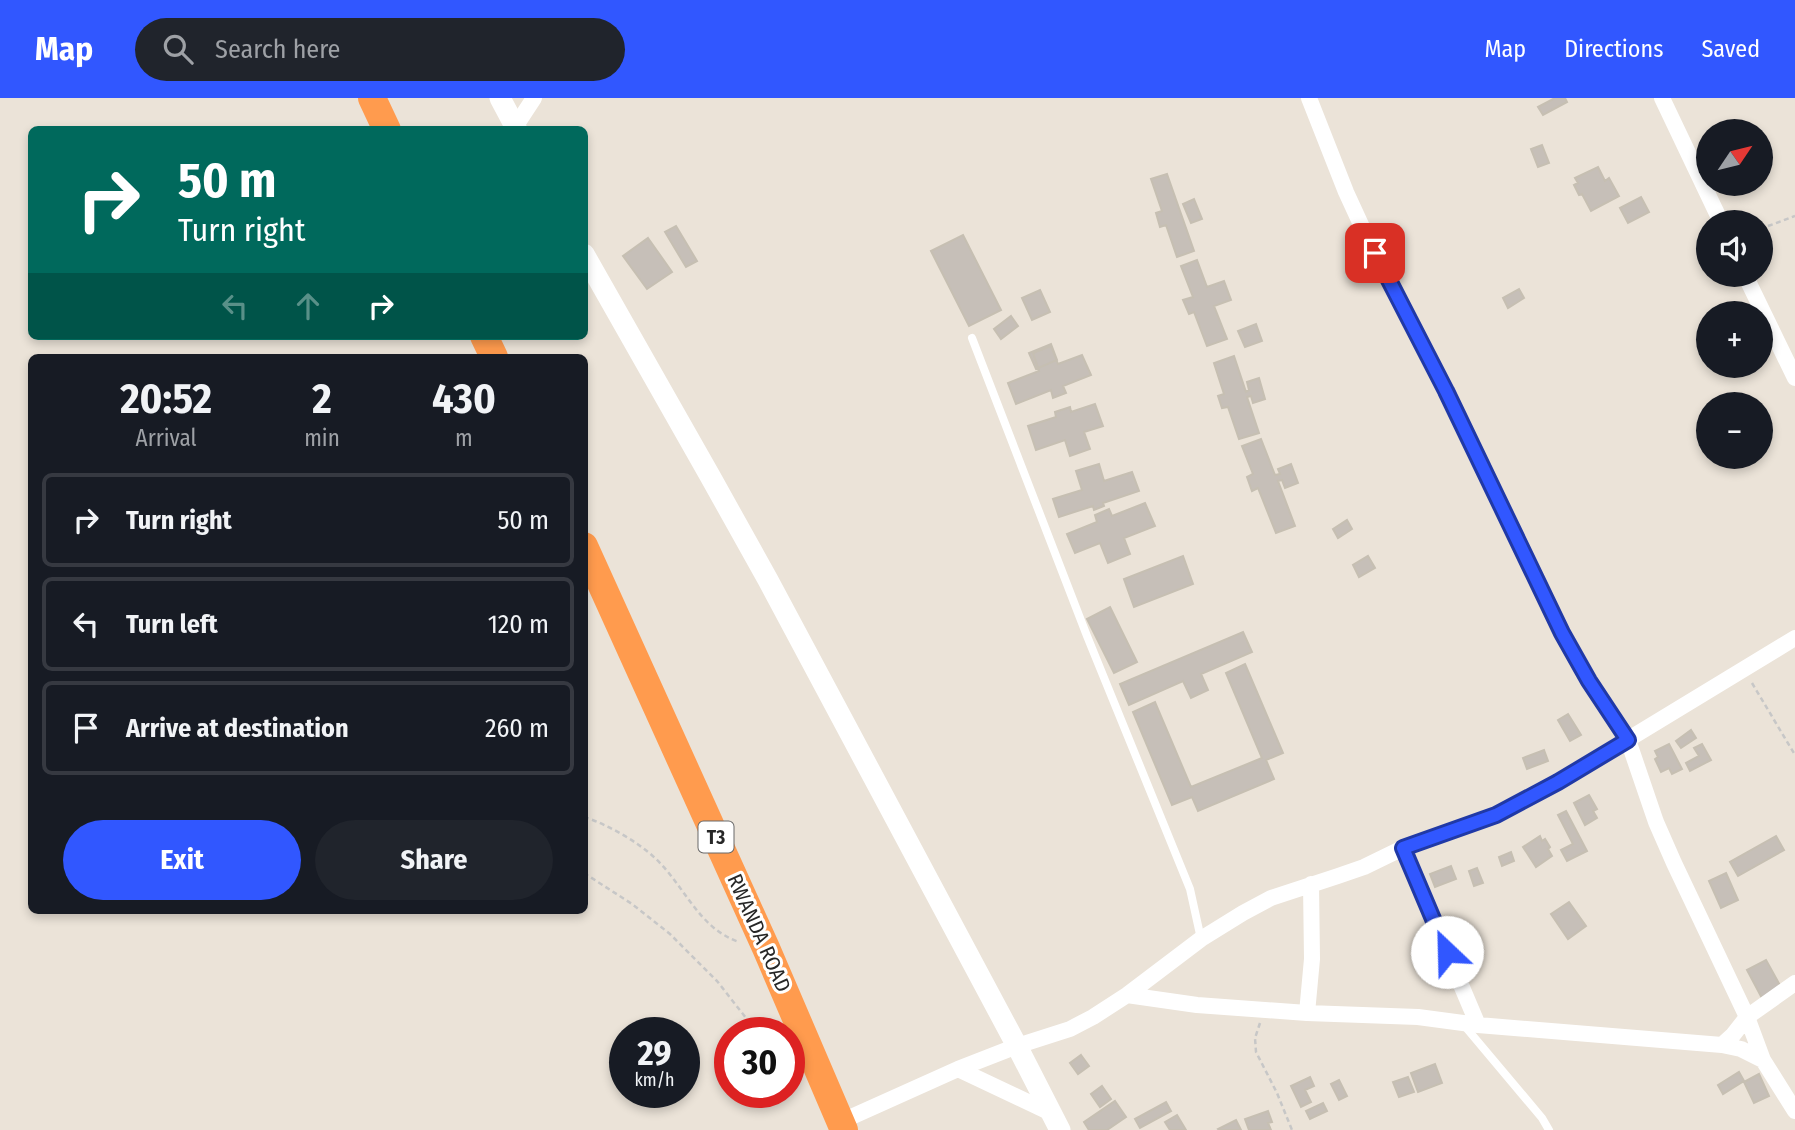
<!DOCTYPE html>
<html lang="en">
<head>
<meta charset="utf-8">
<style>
  :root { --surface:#171b24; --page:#20242c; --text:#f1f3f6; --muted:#9ea1a6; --line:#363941; --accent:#3157ff }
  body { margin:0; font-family:"Fira Sans Condensed",sans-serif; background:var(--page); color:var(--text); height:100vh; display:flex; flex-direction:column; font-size:26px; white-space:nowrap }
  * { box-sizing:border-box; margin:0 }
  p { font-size:23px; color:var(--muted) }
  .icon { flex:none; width:38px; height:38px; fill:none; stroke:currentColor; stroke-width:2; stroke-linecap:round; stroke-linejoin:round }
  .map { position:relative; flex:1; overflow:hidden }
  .panel { position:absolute; left:28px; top:256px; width:560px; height:560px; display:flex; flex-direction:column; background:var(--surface); border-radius:10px; box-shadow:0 4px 10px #0003 }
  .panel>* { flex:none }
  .top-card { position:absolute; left:28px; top:28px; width:560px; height:214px; border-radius:10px; box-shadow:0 4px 10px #0003; background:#00695c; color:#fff; overflow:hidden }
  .needle { width:46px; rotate:55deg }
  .tools { position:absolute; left:1696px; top:21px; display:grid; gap:14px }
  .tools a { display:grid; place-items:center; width:77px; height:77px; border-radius:50%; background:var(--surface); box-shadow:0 4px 10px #0003; font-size:35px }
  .speed { position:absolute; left:609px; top:919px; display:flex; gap:14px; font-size:35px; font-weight:700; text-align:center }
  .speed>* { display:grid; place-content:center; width:91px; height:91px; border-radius:50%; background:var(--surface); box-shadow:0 4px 10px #0003; line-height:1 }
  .speed small { font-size:18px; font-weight:400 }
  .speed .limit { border:10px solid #d22; background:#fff; color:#111 }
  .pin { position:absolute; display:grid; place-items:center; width:60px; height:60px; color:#fff; margin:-30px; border-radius:14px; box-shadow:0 4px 10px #0006 }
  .me { position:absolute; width:77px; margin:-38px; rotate:336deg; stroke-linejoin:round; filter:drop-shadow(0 0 5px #0008) }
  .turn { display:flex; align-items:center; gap:24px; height:147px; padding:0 35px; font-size:32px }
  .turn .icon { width:91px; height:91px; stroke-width:2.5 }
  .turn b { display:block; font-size:49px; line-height:60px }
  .lanes { display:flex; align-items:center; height:66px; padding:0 35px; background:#0003; justify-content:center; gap:35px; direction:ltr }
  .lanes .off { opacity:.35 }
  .eta { display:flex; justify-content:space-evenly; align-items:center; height:119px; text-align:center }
  .eta b { font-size:42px; font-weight:700; line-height:49px }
  .cta { display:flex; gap:14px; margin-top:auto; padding:14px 35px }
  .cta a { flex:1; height:80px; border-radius:42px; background:var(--accent); color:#fff; font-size:28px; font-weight:700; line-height:80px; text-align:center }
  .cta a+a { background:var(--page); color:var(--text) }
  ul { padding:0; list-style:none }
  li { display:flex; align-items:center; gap:21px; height:94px; margin:0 14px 10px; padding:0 21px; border:4px solid var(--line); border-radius:10px }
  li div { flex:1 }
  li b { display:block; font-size:26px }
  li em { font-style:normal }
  header { display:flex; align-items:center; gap:42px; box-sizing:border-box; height:98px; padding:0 35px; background:var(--accent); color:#fff }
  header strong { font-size:33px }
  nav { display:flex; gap:38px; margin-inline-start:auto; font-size:24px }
  .search { width:490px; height:63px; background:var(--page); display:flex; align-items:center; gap:18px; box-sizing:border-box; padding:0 24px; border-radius:38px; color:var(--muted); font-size:26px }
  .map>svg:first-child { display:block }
</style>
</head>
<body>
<header>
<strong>Map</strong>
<div class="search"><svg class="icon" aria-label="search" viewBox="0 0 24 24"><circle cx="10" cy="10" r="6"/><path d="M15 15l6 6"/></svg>Search here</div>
<nav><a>Map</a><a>Directions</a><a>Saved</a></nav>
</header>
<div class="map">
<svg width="1795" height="1032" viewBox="0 0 1795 1032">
  <rect width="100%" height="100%" fill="#ebe3d8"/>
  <path fill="#c6bfb8" stroke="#c6bfb2" stroke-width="2" d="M1555,0H1565L1567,4L1543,17L1538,9Z
    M1542,47L1549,65L1538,69L1531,51Z
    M1598,69L1605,83L1609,80L1619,98L1591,113L1582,96L1579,97L1574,87L1578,85L1575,80Z
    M1167,76L1194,153L1177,159L1166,127L1160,129L1156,115L1162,113L1151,81Z
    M1641,99L1649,114L1628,125L1620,110Z
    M1194,101L1202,121L1191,125L1183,106Z
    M676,128L697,163L686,169L665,134Z
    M963,137L1001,212L969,228L931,153Z
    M648,140L672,174L647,191L623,158Z
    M1197,162L1207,189L1224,183L1231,202L1214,208L1227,241L1207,248L1194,214L1189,216L1183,202L1193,199L1181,168Z
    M1519,191L1524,200L1508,210L1503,200Z
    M1040,192L1050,214L1032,222L1022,200Z
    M1011,218L1018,228L1001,241L994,231Z
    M1256,226L1262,243L1245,249L1238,233Z
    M1051,246L1057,262L1036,271L1029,255Z
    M1051,248L1058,266L1082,257L1091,277L1063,288L1066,295L1053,300L1051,292L1016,306L1008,285L1039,273L1033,255Z
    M1234,258L1246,294L1249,292L1247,284L1259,280L1265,301L1253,305L1251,298L1247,299L1259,335L1239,341L1228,309L1222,310L1218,298L1224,296L1214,265Z
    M1095,306L1103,328L1084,334L1090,351L1070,358L1065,342L1036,352L1028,328L1056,319L1055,314L1070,309L1071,314Z
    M1261,341L1275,377L1280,376L1278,371L1291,366L1298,385L1285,390L1282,382L1278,383L1295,428L1276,435L1258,390L1252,393L1247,379L1253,376L1242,348Z
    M1099,366L1104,383L1132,374L1139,393L1103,405L1104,408L1094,412L1093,408L1059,419L1053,401L1082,392L1076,373Z
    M1145,405L1155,428L1124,440L1130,456L1108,465L1100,445L1075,455L1067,436L1097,424L1095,417L1109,411L1112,418Z
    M1347,422L1352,431L1338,440L1333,431Z
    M1183,458L1193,486L1134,509L1124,481Z
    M1368,458L1375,470L1359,479L1353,467Z
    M1110,509L1137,564L1114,575L1087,521Z
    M1243,534L1252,554L1201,576L1208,592L1191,600L1183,583L1129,607L1120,586Z
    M1245,566L1283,655L1266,662L1274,681L1198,713L1192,699L1172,707L1133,614L1155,604L1191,689L1262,660L1226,575Z
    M1568,616L1581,637L1570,643L1558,622Z
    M1691,632L1696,640L1681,650L1676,643Z
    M1669,646L1682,671L1672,676L1669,670L1661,674L1655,661L1658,659L1655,653Z
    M1702,646L1711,662L1690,673L1686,665L1699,658L1694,650Z
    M1544,652L1548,663L1527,671L1523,660Z
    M1589,697L1597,711L1593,713L1597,720L1585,727L1574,705Z
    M1566,713L1587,753L1567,763L1561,752L1573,746L1558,717Z
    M1540,738L1542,743L1545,741L1550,749L1548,751L1552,758L1536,769L1523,749Z
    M1776,738L1784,752L1738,778L1730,764Z
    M1511,754L1514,763L1502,768L1499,759Z
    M1451,768L1456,781L1435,789L1430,776Z
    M1477,770L1483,785L1474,788L1469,773Z
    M1726,775L1738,802L1721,810L1709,783Z
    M1569,804L1586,828L1568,841L1551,816Z
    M1766,862L1782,891L1763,902L1747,872Z
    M1081,957L1089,968L1078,976L1070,965Z
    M1435,966L1442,985L1418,994L1411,975Z
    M1739,974L1744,983L1723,996L1718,987Z
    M1759,976L1769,998L1754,1005L1744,984Z
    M1310,979L1314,988L1305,992L1311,1004L1301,1009L1291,988Z
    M1408,979L1414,994L1399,999L1393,984Z
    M1339,982L1347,998L1339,1002L1331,986Z
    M1102,988L1111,1001L1100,1009L1091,996Z
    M1115,1003L1126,1019L1107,1032H1089L1084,1024Z
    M1166,1004L1171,1013L1140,1030L1135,1021Z
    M1323,1005L1327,1013L1310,1021L1306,1013Z
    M1268,1013L1272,1024L1268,1025L1271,1032H1249L1245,1021Z
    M1177,1017L1186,1032H1170L1165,1024Z
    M1236,1022L1241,1032H1219L1218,1031Z"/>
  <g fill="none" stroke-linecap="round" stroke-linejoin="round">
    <path stroke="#c7c7c7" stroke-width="2.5" stroke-dasharray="5 3.5" stroke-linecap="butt" d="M1760,131L1795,118
      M1752,585L1795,657
      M584,719C607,726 638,744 655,760C685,788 698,830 739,844
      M584,775L632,806L670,836L717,883L757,934
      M1260,925L1255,940L1256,954L1277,995L1292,1032"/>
    <path stroke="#fff" stroke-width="8" d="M972,240L1087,538L1190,791L1201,841
      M1463,926L1542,1020L1549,1032"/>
    <path stroke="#fff" stroke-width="16" d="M1309,0L1346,94L1363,131L1445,293L1562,535L1589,583L1628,642L1656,724L1674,765L1747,919L1763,962L1795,1013
      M1662,0L1721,124
      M513,32L534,0
      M1745,177L1795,280
      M1403,750L1478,927
      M1127,897L1197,907L1307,915L1418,919L1478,927L1722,947L1741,951L1763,962
      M1307,915L1312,861L1311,786
      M1722,947L1733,937L1747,919L1795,885
      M958,971L1051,1015
      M840,1024L958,971L1017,948L1070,931L1093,919L1127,897L1201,841L1243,815L1271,800L1338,778L1364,769L1403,750L1496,717L1558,684L1795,540"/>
    <path stroke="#fff" stroke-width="21" d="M500,0L517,32
      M584,156L710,378L768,482L1017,948L1060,1032"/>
    <path stroke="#ff9b4e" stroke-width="28" d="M372,0L387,32
      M484,238L494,259
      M584,448L766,850L844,1032"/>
  </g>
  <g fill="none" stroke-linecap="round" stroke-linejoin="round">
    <g stroke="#2039a6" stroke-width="18">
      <path id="route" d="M1375,155L1446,293L1562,535L1589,583L1628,642L1558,684L1496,717L1403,750L1447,854"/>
    </g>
    <use href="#route" stroke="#3157ff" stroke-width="12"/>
  </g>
  <g text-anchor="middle" stroke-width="6" stroke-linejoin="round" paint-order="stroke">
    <rect fill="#fff" stroke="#686868" stroke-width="2" x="698.5" y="723.5" width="35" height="31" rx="5"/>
    <g font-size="19" font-weight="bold" fill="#272727">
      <text x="716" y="746">T3</text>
    </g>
    <g font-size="21" fill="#272727" stroke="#fff">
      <text transform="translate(759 835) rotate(66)" y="7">RWANDA ROAD</text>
    </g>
  </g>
</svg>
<div class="tools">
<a><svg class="needle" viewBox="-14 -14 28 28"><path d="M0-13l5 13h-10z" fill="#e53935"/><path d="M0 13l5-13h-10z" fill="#9ea1a6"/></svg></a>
<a><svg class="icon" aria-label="sound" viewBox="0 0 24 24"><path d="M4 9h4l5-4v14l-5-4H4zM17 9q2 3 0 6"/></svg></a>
<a>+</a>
<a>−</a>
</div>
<div class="speed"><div>29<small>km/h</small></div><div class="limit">30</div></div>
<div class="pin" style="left:1375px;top:155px;background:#d93025"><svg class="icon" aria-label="arrive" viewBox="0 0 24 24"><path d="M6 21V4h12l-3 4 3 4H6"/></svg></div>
<svg class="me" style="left:1447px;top:854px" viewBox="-20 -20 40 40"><circle r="19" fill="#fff"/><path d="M0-13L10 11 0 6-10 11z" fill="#3157ff"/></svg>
<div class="top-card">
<div class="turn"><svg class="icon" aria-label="right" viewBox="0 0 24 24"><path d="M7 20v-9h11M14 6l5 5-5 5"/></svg><div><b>50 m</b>Turn right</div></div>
<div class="lanes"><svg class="icon off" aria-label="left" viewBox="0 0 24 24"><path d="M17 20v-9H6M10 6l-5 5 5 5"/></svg><svg class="icon off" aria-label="ahead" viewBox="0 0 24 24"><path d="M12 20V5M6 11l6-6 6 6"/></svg><svg class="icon" aria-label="right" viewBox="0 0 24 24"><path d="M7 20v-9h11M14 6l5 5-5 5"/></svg></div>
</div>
<section class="panel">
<div class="eta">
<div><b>20:52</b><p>Arrival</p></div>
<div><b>2</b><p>min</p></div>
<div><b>430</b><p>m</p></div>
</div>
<ul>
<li><svg class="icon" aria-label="right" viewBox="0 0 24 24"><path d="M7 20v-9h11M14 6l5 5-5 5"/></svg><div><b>Turn right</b></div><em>50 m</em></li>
<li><svg class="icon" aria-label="left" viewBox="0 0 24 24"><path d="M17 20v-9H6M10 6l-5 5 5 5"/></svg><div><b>Turn left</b></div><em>120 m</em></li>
<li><svg class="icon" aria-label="arrive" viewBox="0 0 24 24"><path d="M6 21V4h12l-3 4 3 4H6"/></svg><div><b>Arrive at destination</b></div><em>260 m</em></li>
</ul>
<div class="cta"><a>Exit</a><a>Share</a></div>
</section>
</div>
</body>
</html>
